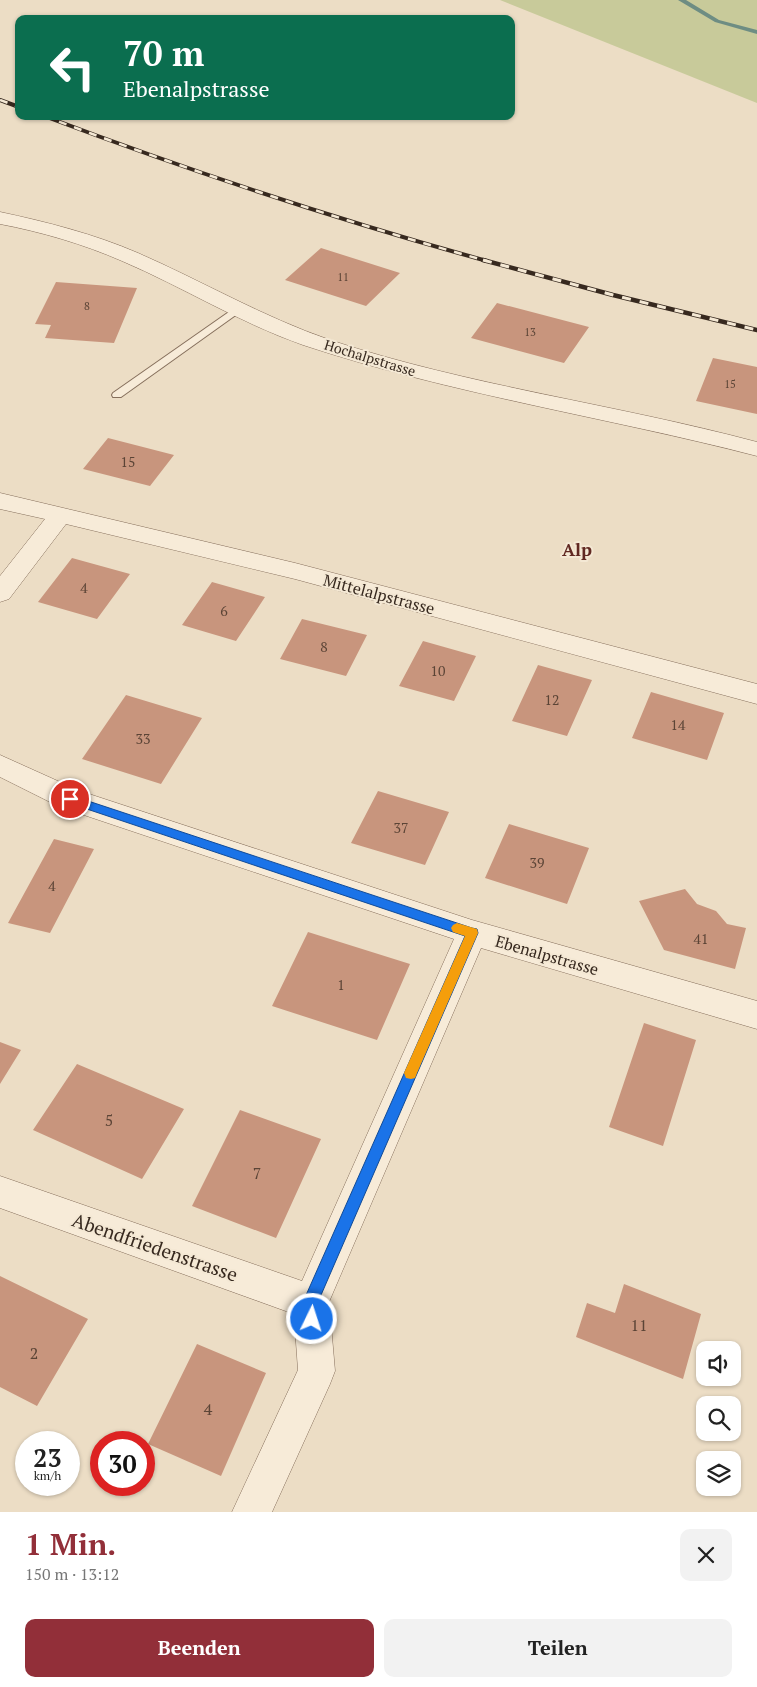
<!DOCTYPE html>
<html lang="de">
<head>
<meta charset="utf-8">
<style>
  :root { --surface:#fff; --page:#f2f2f2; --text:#222; --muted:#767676; --accent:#922f39 }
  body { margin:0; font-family:"PT Serif",serif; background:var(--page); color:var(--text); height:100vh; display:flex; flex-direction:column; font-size:19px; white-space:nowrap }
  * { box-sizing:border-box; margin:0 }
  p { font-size:16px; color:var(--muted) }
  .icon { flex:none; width:28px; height:28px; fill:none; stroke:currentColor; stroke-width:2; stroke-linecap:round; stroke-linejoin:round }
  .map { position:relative; height:1512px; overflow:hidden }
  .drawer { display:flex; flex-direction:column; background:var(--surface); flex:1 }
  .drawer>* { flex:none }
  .guide { position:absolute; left:15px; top:15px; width:500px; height:105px; border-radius:10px; box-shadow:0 1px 4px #0004; background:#0b6e4f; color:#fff; overflow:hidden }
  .controls { position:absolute; left:696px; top:1341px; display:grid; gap:10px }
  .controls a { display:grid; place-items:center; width:45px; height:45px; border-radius:10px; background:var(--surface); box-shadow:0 1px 4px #0004; font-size:25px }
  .speed { position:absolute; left:15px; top:1431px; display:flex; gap:10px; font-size:25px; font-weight:700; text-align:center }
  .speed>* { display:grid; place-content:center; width:65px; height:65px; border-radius:50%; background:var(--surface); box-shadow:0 1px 4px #0004; line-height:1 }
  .speed small { font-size:12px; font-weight:400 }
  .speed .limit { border:8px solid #d22; background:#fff; color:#111 }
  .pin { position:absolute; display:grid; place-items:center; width:42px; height:42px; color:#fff; margin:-21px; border:2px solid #fff; border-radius:50%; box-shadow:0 1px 5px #0007 }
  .me { position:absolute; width:55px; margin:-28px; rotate:4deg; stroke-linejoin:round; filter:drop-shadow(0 0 4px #0008) }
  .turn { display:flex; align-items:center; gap:18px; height:105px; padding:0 25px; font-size:22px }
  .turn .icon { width:65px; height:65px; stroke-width:2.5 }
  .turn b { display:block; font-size:35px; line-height:42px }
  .round { display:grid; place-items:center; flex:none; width:52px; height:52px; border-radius:10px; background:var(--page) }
  .overview { display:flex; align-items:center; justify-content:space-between; height:85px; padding:0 25px }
  h1 { font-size:30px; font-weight:700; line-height:38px; color:var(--accent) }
  .cta { display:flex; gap:10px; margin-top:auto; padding:10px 25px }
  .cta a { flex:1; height:58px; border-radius:10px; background:var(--accent); color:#fff; font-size:20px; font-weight:700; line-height:58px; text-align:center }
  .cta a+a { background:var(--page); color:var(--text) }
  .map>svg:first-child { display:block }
</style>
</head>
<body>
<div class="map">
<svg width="757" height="1512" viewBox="0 0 757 1512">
  <rect width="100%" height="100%" fill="#ecddc5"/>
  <path fill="#c8ca9a" d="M500,0H757V103Z"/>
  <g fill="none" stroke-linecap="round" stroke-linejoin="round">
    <path fill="#6e8d83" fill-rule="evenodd" d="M678,0H686L719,20L757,30V34L715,22Z"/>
  </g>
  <path fill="#c8957d" d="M321,248L400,273L366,306L285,280Z
    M56,282L137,288L114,343L45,338L51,325L35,324Z
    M497,303L589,327L564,363L471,338Z
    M713,358L757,367V414L696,401Z
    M108,438L174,455L150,486L83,469Z
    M72,558L130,574L97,619L38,602Z
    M212,582L265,597L236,641L182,625Z
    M302,619L367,635L346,676L280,659Z
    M423,641L476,656L454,701L399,686Z
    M538,665L592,680L567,736L512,721Z
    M651,692L724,713L707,760L632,738Z
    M126,695L202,718L161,784L82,759Z
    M378,791L449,812L425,865L351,843Z
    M509,824L589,848L567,904L485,878Z
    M54,839L94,849L50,933L8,923Z
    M685,889L697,904L716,911L727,924L746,928L735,969L664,950L639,901Z
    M308,932L410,964L377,1040L272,1006Z
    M644,1023L696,1040L663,1146L609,1127Z
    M0,1042L21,1050L0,1084Z
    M77,1064L184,1109L142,1179L33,1130Z
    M240,1110L321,1139L276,1238L192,1206Z
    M0,1276L88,1319L37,1406L0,1387Z
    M624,1284L701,1314L683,1379L576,1337L587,1303L615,1313Z
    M197,1344L266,1373L221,1476L148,1444Z"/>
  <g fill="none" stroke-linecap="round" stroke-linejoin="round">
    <g stroke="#866f5c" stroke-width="2">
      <path id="service" d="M236,307L240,308L241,310L240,312L121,397H113L112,395L113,393Z"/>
    </g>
    <g stroke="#866f5c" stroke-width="1">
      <path id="minor" d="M0,212C47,222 94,234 138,253C202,281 263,317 330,340C469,386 615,404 757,442V456C606,417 451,394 303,345C240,323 183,287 122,261C83,244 42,232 0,224Z
        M0,493L295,563L757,684V704L295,579L66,524L9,599L0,602V576L45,519L0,509Z
        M0,755L80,791L472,920L757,1001V1029L481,948L329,1302L335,1371L330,1384L272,1512H232L298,1370L294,1314L0,1208V1176L302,1281L454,939L60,807L0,777Z"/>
    </g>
    <use href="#service" fill="#f7ebd8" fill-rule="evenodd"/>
    <use href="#minor" fill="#f7ebd8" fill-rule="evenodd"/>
    <g stroke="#37291f" stroke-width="4">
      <path id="rail-far1" d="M0,100L19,107
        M44,116C190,171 338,220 487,261"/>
    </g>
    <g stroke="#37291f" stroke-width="4.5">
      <path id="rail" d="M483,260L613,295L757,330"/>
    </g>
    <use href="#rail-far1" stroke="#f4e8d4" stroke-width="2.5" stroke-dasharray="8" stroke-linecap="butt"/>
    <use href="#rail" stroke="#f4e8d4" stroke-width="3" stroke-dasharray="9" stroke-linecap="butt"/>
  </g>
  <path fill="#1a73e8" stroke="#114b97" d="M70,795L472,928L477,929L478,933L318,1302L320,1319L317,1324L312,1326L307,1324L303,1302L465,936L66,802L64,799Z"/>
  <path fill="#f59e0b" d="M457,923L477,929L478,933L417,1073L415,1078L411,1079L406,1078L404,1073L465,936L453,932L451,928L453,925Z"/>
  <g text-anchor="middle" stroke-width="4" stroke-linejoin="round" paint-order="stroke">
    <g font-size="11" fill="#5b4436">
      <text x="343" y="281">11</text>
      <text x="87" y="310">8</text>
      <text x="530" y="336">13</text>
      <text x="730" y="388">15</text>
    </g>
    <g font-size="14" fill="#37291f" stroke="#f4e8d4">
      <text transform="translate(370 358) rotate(17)" y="5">Hochalpstrasse</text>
    </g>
    <g font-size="14" fill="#5b4436">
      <text x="128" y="467">15</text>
      <text x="84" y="593">4</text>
      <text x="224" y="616">6</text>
      <text x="324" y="652">8</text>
      <text x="438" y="676">10</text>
      <text x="552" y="705">12</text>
      <text x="678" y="730">14</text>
      <text x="143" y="744">33</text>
      <text x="401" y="833">37</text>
      <text x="537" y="868">39</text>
      <text x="52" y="891">4</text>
      <text x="701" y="944">41</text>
      <text x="341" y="990">1</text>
    </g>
    <g font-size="16" fill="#37291f" stroke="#f4e8d4">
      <text transform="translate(379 594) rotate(15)" y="6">Mittelalpstrasse</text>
      <text transform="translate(547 955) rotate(16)" y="6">Ebenalpstrasse</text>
    </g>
    <g font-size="16" fill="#5b4436">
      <text x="109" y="1126">5</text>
      <text x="257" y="1179">7</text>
      <text x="639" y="1331">11</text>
      <text x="34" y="1359">2</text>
      <text x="208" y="1415">4</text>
    </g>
    <g font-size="18" font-weight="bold" fill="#612821" stroke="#f4e8d4">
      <text x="577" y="556">Alp</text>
    </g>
    <g font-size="19" fill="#37291f" stroke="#f4e8d4">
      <text transform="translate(155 1247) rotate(19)" y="7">Abendfriedenstrasse</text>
    </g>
  </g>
</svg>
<div class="controls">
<a><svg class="icon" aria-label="sound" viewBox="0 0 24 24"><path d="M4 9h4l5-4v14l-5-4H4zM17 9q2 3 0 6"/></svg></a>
<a><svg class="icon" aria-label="search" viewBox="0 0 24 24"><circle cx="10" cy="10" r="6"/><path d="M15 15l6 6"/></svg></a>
<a><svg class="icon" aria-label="layers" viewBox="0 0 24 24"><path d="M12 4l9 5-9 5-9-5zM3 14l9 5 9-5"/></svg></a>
</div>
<div class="speed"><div>23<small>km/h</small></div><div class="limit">30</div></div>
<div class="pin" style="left:70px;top:799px;background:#d93025"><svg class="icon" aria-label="arrive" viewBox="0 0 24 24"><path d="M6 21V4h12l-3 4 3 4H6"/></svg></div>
<svg class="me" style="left:312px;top:1319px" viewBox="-20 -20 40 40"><circle r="17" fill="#1a73e8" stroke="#fff" stroke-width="3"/><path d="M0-11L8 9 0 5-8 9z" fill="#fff"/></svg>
<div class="guide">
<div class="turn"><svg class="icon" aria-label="left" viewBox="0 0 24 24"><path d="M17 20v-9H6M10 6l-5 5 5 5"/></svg><div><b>70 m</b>Ebenalpstrasse</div></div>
</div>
</div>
<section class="drawer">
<div class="overview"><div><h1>1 Min.</h1><p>150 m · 13:12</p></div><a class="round"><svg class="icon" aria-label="close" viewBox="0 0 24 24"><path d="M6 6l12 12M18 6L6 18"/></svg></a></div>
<div class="cta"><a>Beenden</a><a>Teilen</a></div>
</section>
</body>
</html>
